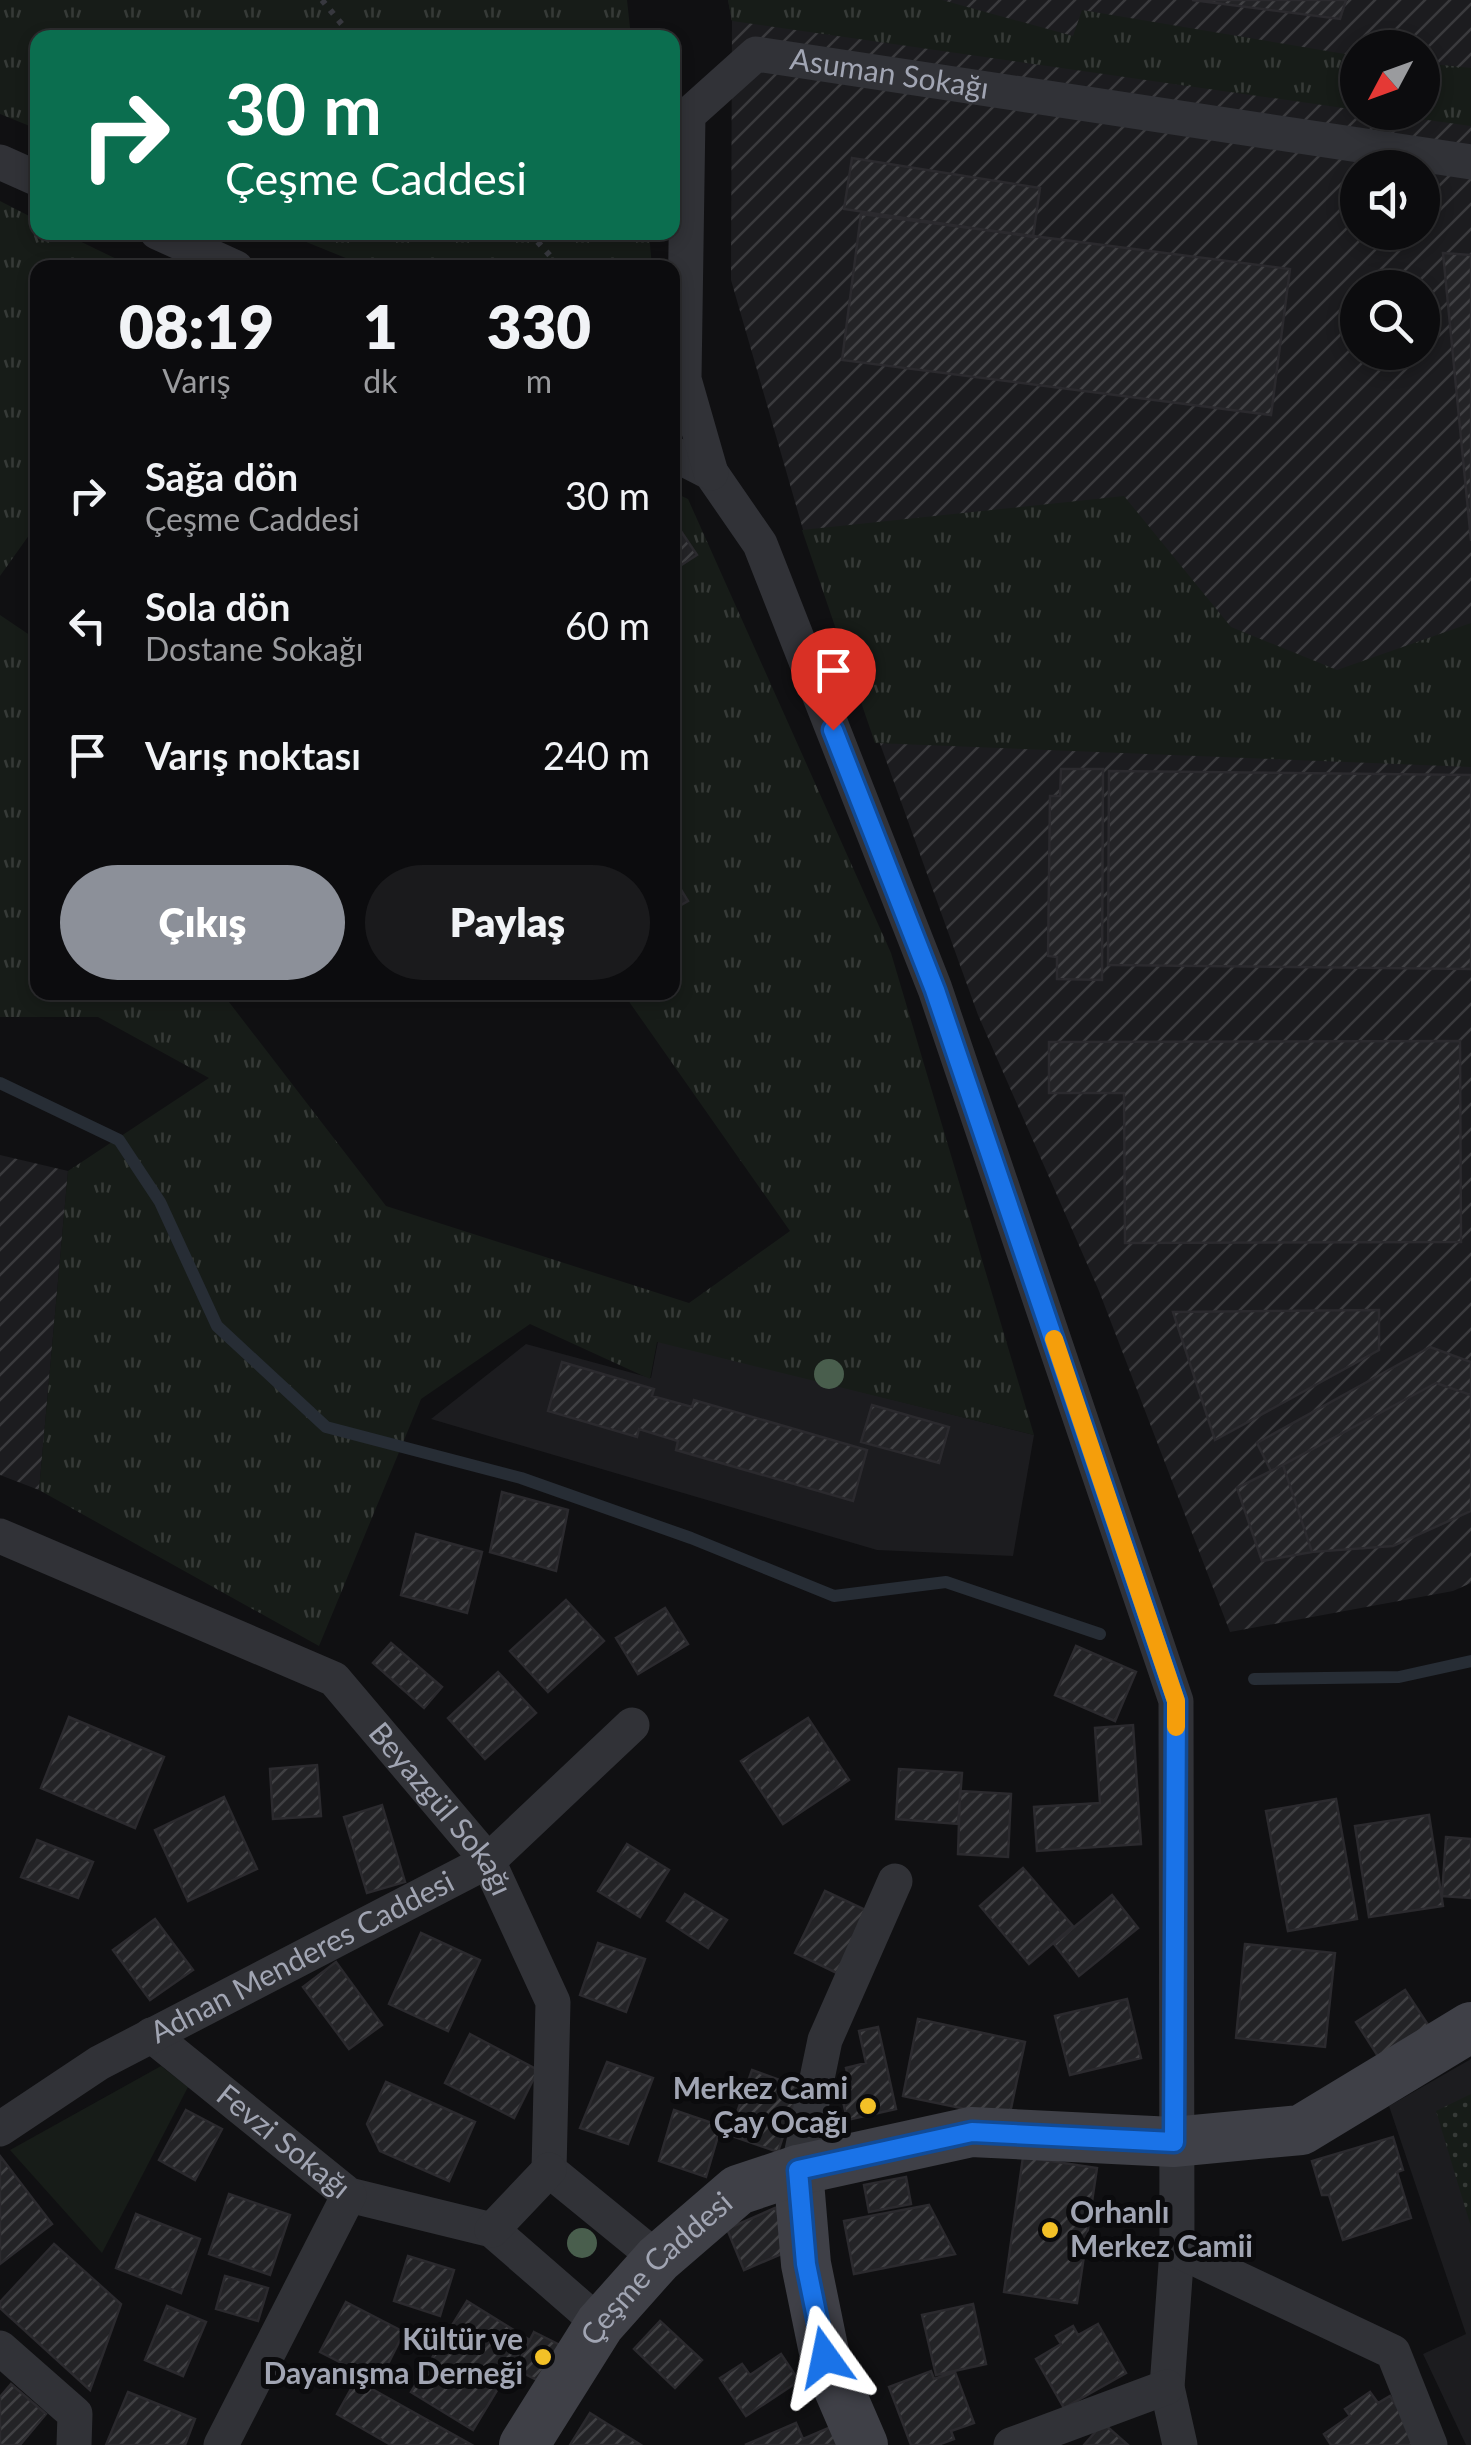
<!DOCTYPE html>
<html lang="tr">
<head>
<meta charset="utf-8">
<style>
  :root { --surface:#0c0c0e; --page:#1a1a1c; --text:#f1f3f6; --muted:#9a9b9e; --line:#2c2c2e; --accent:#8c9099 }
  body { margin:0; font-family:Lato,sans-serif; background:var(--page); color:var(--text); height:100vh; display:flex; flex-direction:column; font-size:38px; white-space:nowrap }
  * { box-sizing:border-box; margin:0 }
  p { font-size:32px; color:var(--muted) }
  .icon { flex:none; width:55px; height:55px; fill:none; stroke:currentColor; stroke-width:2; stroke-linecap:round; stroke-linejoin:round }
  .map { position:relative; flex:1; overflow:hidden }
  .drawer { position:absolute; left:30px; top:260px; width:650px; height:740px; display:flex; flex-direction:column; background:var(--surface); border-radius:20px; box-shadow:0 5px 15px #0003,0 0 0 2px var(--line) }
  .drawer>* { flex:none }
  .hud { position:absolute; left:30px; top:30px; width:650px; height:210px; border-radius:20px; box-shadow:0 5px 15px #0003,0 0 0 2px var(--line); background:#0b6e4f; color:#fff; overflow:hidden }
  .needle { width:65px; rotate:229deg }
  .buttons { position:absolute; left:1340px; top:30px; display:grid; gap:20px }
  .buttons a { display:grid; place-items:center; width:100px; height:100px; border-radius:50%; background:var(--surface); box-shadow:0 5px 15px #0003,0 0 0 2px var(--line); font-size:50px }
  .pin { position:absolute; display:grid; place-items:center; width:85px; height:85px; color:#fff; margin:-102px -42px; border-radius:50% 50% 50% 0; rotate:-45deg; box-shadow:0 0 10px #0007 }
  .pin .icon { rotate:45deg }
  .me { position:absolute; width:110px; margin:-55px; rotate:348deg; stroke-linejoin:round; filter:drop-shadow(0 0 8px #0008) }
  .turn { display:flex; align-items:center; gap:35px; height:210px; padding:0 30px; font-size:45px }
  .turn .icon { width:130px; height:130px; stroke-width:2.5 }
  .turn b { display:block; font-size:70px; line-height:85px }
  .eta { display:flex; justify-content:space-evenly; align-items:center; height:170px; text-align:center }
  .eta b { font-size:60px; font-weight:800; line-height:70px }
  .primary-button { display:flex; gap:20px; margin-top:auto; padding:20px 30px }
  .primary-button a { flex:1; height:115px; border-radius:60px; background:var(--accent); color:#fff; font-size:40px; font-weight:800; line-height:115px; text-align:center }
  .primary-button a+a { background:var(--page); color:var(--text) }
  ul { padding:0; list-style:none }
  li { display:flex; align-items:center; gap:30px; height:130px; padding:0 30px }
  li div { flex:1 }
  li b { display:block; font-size:38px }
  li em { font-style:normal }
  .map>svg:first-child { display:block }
</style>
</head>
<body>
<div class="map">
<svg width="1471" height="2445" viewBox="0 0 1471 2445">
  <defs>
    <pattern id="industrial-furrows" width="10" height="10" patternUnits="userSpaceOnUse" patternTransform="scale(2.5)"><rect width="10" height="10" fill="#1c1c1f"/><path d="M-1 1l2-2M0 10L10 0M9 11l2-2" fill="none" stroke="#3a3a3d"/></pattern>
    <pattern id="grass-tufts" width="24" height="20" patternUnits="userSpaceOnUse" patternTransform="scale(2.5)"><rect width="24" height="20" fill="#171c18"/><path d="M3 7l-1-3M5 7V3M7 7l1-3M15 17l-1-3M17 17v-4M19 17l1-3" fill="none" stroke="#363a37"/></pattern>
    <pattern id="park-dots" width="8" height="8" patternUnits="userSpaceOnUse" patternTransform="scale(2.5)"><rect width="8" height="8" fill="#171c18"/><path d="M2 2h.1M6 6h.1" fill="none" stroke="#363a37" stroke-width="1.8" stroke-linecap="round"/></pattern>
    <pattern id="building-hatch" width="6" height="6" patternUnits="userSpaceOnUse" patternTransform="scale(2.5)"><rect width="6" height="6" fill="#232326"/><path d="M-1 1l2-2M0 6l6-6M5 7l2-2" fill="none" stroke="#404043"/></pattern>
  </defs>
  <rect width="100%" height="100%" fill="#101012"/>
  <path fill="#1c1c1f" d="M658,1341L1034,1435L1013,1556L877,1550L431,1419L526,1344L651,1378Z
    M1471,2059V2445H1466L1423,2354L1466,2334L1389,2106Z"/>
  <path fill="url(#industrial-furrows)" fill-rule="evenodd" d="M728,0H1471V1583L1453,1591L1230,1632L1099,1291L978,1015L804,533L731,280L732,21ZM1358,48H1422V112H1358ZM1358,168H1422V232H1358ZM1358,288H1422V352H1358Z
    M0,1155L68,1171L39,1490L0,1475Z"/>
  <path fill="url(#grass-tufts)" d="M0,0H627L631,37L38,38L37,129L0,114Z
    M728,0H942L1073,36L1082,10L1357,56V110L732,21Z
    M1423,63L1471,68V126L1377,113L1422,112Z
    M0,201L37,220L38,232L63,233L133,267L38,268L37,524L0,576Z
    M284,233H649L652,267H368Z
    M673,492L688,499L891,953L1034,1435L657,1342L650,1379L530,1324L421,1399L319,1646L39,1490L68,1171L209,1078L98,1017H0V615L37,640L38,992L222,993L386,1206L689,1303L790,1231L623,993L672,992Z
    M1124,496L1231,627L1337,670L1471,623V767L875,743L802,530Z"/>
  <path fill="url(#park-dots)" d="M1471,2094V2227L1436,2111Z"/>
  <path fill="#171c18" d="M161,2066L188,2087L102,2253L10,2150Z"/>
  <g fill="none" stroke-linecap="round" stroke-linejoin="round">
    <path stroke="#272d35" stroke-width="12" d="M0,1083L119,1140L160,1202L217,1326L326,1427L521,1478L691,1538L834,1596L946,1582L1100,1634
      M1254,1679L1399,1677L1471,1661"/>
  </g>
  <path fill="url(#building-hatch)" stroke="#2b2a2e" stroke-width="2.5" d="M1192,0H1346L1340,19Z
    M852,158L1040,188L1033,237L844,209Z
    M861,214L1290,269L1271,415L842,360Z
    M1443,253L1471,255V541Z
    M672,518L697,555L672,571Z
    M1061,769H1103L1102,980L1057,979V957L1048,956L1050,796H1060Z
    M1109,771L1471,775V969L1108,965Z
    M672,875L688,901L672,910Z
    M1460,1041L1461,1242L1125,1243L1124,1093H1049V1042Z
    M1379,1310V1350L1215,1440L1173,1312Z
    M1430,1347L1471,1362V1395L1436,1383L1271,1471L1257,1443Z
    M562,1362L654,1389L652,1396L692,1407L694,1400L867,1450L853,1501L676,1450L678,1441L639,1429L637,1437L548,1411Z
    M1436,1383L1471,1395V1511L1393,1546L1312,1552L1283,1465Z
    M872,1405L949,1427L939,1463L861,1442Z
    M1283,1465L1312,1552L1262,1561L1237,1488Z
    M502,1492L568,1510L556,1571L490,1552Z
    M416,1534L482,1552L467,1613L401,1595Z
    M566,1600L604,1641L548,1692L510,1651Z
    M665,1608L688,1644L638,1674L616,1638Z
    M391,1643L442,1687L424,1708L373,1663Z
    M1076,1646L1136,1672L1115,1721L1055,1695Z
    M498,1672L536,1713L485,1759L448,1718Z
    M69,1717L164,1757L135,1828L41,1788Z
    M808,1718L849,1780L783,1824L741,1761Z
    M1133,1725L1141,1844L1037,1851L1034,1807L1100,1803L1095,1728Z
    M317,1765L321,1816L273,1819L270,1769Z
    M899,1769L962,1773L958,1824L896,1819Z
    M960,1791L1011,1794L1008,1857L958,1854Z
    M224,1797L257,1869L188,1901L155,1830Z
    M1336,1799L1357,1919L1288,1931L1266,1811Z
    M382,1805L405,1882L367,1893L344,1817Z
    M1429,1815L1443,1906L1369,1917L1355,1826Z
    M1446,1837L1471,1839V1898L1442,1896Z
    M37,1840L93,1862L78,1898L21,1877Z
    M627,1844L669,1870L640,1917L598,1891Z
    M1023,1868L1073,1926L1029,1964L980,1906Z
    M825,1891L870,1912L841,1975L795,1953Z
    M685,1894L727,1920L708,1948L667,1921Z
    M1112,1895L1138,1928L1079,1976L1054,1944Z
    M155,1919L193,1970L150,2000L113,1950Z
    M421,1933L480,1960L448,2031L389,2004Z
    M598,1943L645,1959L626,2012L580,1995Z
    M1245,1944L1335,1953L1325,2047L1236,2038Z
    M336,1962L382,2025L349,2049L303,1987Z
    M1405,1990L1432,2031L1383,2064L1356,2022Z
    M1127,1999L1141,2058L1070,2075L1055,2016Z
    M918,2019L1025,2042L1009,2118L903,2096Z
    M878,2027L896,2109L847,2120L842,2096L851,2088L846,2068L866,2063L859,2031Z
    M470,2034L538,2070L514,2118L445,2083Z
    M607,2062L653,2078L628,2144L580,2128Z
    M752,2070L799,2087L778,2152L729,2135Z
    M386,2082L475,2122L449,2181L380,2151L367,2124Z
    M186,2110L222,2129L195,2180L159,2160Z
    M674,2110L721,2126L706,2177L659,2161Z
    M1393,2137L1403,2170L1397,2172L1411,2218L1343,2240L1329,2195H1322L1312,2161Z
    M0,2156L52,2224L0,2264Z
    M1023,2157L1097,2168L1077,2303L1004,2292Z
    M906,2177L911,2204L869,2212L864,2185Z
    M229,2194L290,2215L270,2275L209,2254Z
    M929,2205L955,2254L854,2274L844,2221Z
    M775,2208L793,2249L744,2270L727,2229Z
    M136,2214L200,2239L181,2293L116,2268Z
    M54,2244L121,2304L90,2390L0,2308V2302Z
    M408,2256L454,2270L440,2316L394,2301Z
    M225,2276L268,2288L258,2321L216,2309Z
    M467,2301L528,2339L473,2430L411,2392Z
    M346,2302L404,2332L379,2382L320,2352Z
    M973,2304L986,2364L936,2375L922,2315Z
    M167,2306L206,2322L183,2376L145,2360Z
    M660,2321L702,2360L675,2388L634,2349Z
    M1098,2324L1126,2373L1064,2408L1036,2359L1061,2344L1056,2336L1073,2326L1078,2335Z
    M534,2332L560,2345L541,2382L515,2369Z
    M781,2354L799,2381L746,2416L720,2378L742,2364L750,2375Z
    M931,2371L934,2379L955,2372L974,2423L951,2431L954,2439L938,2445H911L889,2387Z
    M356,2380L472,2445H391L337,2414Z
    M11,2384L46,2414L20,2445H0V2397Z
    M128,2392L195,2419L185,2445H106Z
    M1370,2392L1378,2403L1390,2396L1422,2445H1331L1324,2434L1350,2416L1345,2409Z
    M590,2413L641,2445H570Z
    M796,2423L803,2439L831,2427L839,2445H745Z
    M1103,2423L1128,2445H1084Z"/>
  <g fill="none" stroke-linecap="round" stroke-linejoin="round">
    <path stroke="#37383e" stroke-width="6" stroke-dasharray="5 8" stroke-linecap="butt" d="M322,0L353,38
      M529,232L561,268"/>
    <g stroke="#313237" stroke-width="35">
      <path d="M0,162L38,179"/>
      <path d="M157,232L236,268"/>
      <path d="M672,453L711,473L760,544L935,989L1176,1701L1177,2250L1167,2387L1180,2445"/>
      <path id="s1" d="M711,473L684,379L688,115L756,54L1471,162"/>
      <path id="s2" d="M0,1536L334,1679L488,1861L553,2002L549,2170"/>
      <path id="s3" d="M151,2035L349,2195L492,2230L600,2324"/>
      <path id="s4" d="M0,2129L99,2063L488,1861L632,1725"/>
      <path d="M549,2170L658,2259"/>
      <path d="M798,2170L825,2040L895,1881"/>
      <path d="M492,2230L549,2170"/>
      <path d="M1177,2250L1393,2352L1430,2445"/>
      <path d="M0,2348L75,2414L74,2445"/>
      <path d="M221,2445L349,2195"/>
      <path d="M1011,2445L1167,2387"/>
    </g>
    <g stroke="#3f4047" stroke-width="50">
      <path d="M798,2170L806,2264L825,2357L863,2445"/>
      <path id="s5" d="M524,2445L600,2324L658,2259L738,2190L798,2170L971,2132L1173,2142L1301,2130L1471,2027"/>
    </g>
  </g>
  <g fill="#495e4d">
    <circle cx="829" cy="1374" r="15"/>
    <circle cx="582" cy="2243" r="15"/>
  </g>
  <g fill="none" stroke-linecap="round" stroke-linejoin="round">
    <g stroke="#114b97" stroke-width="25">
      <path id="route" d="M825,2357L806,2264L798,2170L972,2132L1174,2142L1176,1701L935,990L833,730"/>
    </g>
    <use href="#route" stroke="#1a73e8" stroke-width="18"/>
    <path stroke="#f59e0b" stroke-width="18" d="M1054,1339L1176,1701V1727"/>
  </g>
  <g fill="#f3c127" stroke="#0b0b0d" stroke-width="4">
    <circle cx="868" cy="2106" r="10"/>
    <circle cx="1050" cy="2230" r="10"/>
    <circle cx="543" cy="2357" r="10"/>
  </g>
  <g text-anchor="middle" stroke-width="10" stroke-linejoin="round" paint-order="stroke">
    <g font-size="30" fill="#a1a5b3" stroke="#0b0b0d">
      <text dy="10" stroke="none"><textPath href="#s1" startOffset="588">Asuman Sokağı</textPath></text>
      <text dy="10" stroke="none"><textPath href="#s2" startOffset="532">Beyazgül Sokağı</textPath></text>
      <text dy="10" stroke="none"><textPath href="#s4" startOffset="348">Adnan Menderes Caddesi</textPath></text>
      <text dy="10" stroke="none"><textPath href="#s3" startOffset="170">Fevzi Sokağı</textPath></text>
      <text dy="10" stroke="none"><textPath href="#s5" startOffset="222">Çeşme Caddesi</textPath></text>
    </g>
    <g font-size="30" font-weight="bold" fill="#a1a5b3" stroke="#0b0b0d" text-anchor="end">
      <text x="848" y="2099">Merkez Cami<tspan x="848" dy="34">Çay Ocağı</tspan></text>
      <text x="1070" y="2223" text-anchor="start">Orhanlı<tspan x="1070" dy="34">Merkez Camii</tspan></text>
      <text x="523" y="2350">Kültür ve<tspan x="523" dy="34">Dayanışma Derneği</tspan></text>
    </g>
  </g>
</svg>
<div class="buttons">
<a><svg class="needle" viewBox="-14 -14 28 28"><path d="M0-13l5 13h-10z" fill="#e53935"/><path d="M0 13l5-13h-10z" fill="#9a9b9e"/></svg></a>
<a><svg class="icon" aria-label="sound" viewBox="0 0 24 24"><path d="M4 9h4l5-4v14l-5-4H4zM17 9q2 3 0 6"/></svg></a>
<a><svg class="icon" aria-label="search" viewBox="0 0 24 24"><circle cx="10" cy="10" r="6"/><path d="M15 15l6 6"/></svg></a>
</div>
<div class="pin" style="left:833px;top:730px;background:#d93025"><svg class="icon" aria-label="arrive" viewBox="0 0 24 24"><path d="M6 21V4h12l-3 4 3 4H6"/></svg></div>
<svg class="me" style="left:825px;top:2357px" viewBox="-20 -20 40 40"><path d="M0-17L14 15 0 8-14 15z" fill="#1a73e8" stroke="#fff" stroke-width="4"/></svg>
<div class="hud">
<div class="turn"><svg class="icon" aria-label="right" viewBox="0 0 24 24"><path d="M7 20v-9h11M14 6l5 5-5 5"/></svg><div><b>30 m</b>Çeşme Caddesi</div></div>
</div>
<section class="drawer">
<div class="eta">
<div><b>08:19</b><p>Varış</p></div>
<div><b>1</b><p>dk</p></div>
<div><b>330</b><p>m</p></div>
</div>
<ul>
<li><svg class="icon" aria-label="right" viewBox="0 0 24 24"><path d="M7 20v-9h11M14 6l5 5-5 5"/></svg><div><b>Sağa dön</b><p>Çeşme Caddesi</p></div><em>30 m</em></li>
<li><svg class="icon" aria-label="left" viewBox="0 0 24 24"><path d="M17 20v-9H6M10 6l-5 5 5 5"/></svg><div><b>Sola dön</b><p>Dostane Sokağı</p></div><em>60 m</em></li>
<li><svg class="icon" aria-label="arrive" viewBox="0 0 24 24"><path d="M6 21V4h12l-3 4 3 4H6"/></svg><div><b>Varış noktası</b></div><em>240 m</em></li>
</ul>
<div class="primary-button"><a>Çıkış</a><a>Paylaş</a></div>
</section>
</div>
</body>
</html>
